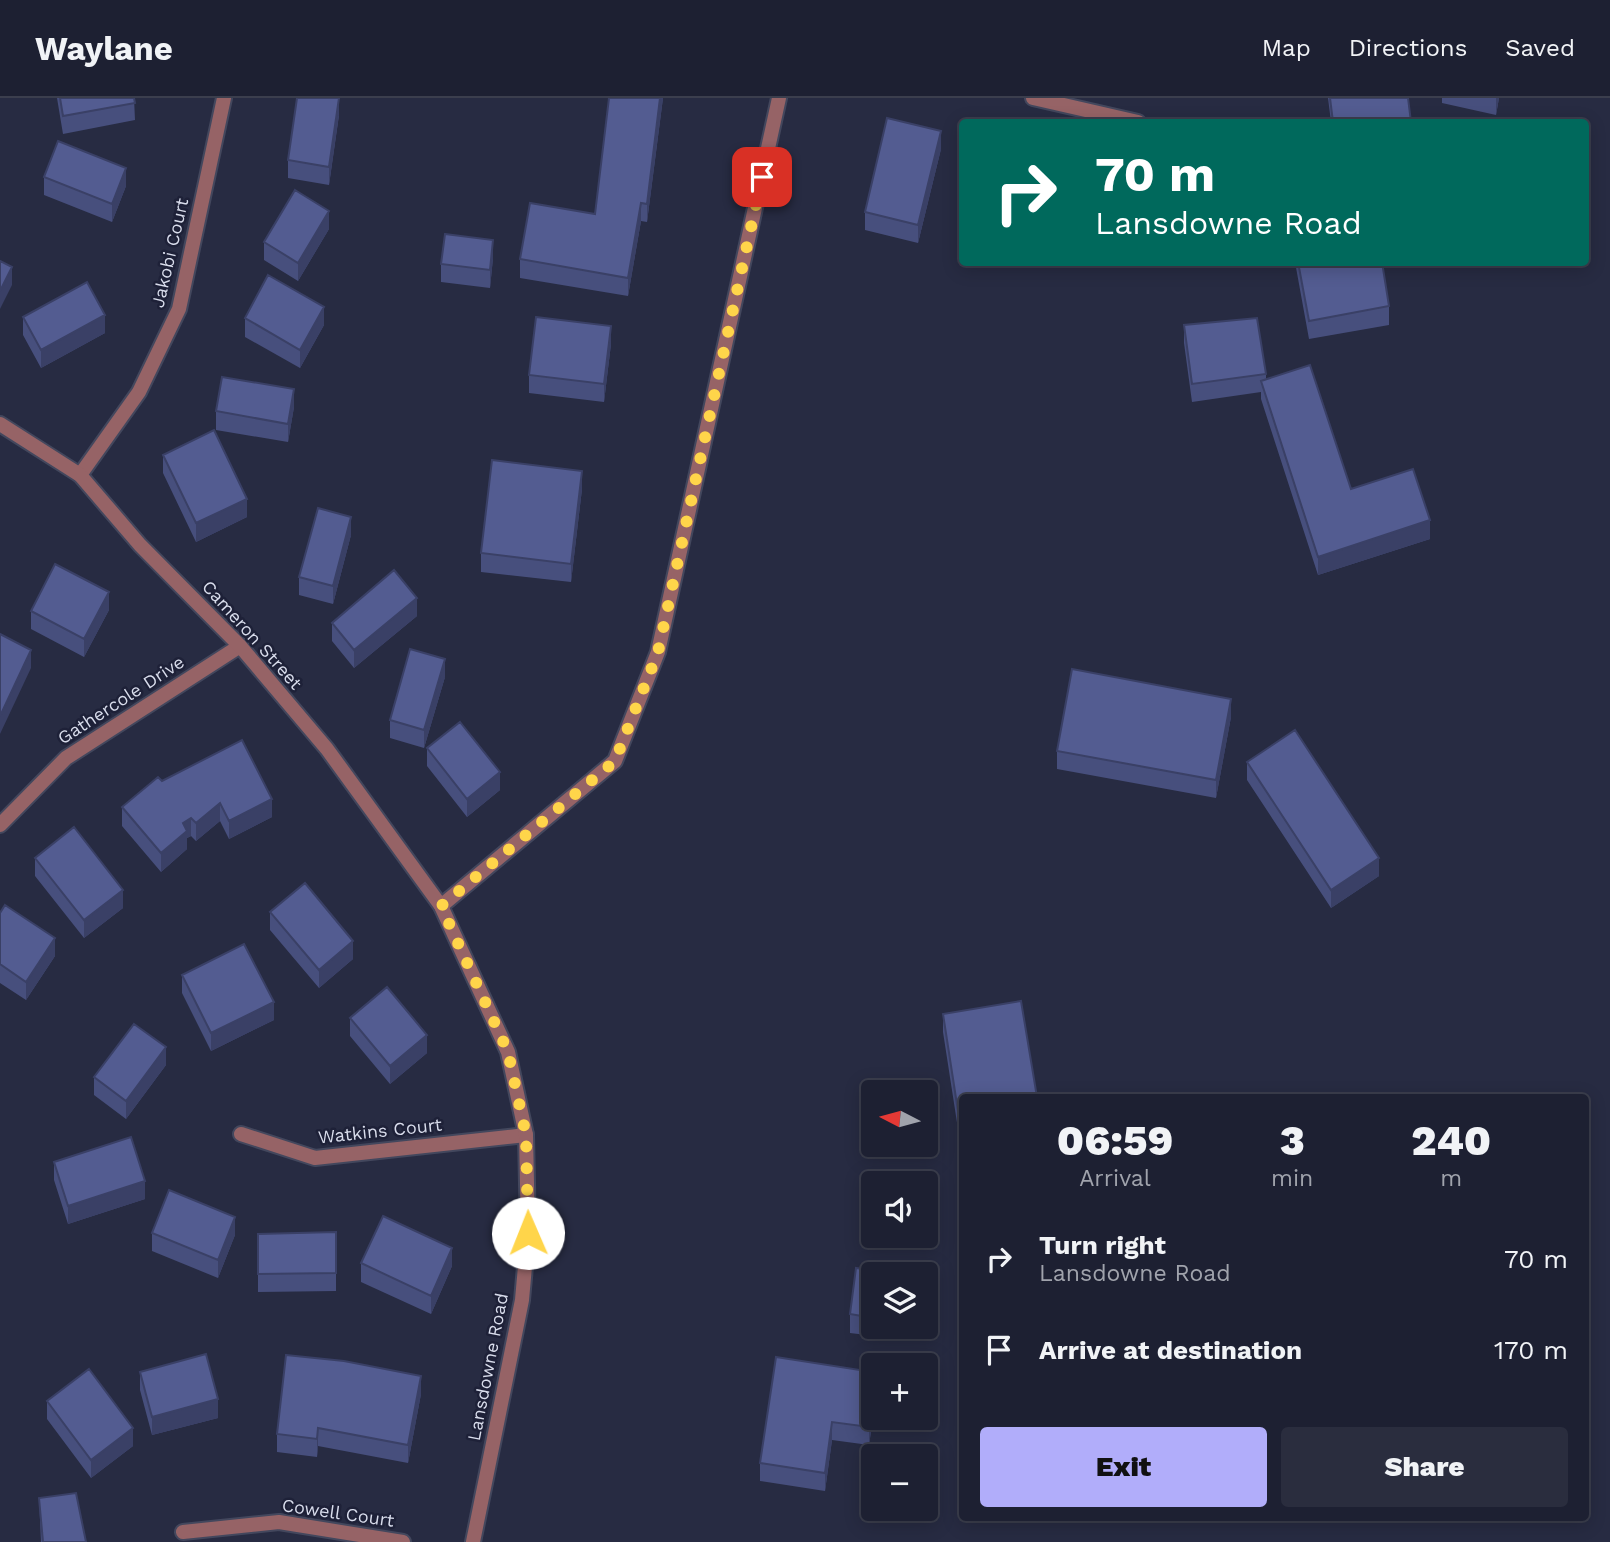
<!DOCTYPE html>
<html lang="en">
<head>
<meta charset="utf-8">
<style>
  :root { --surface:#1d2032; --page:#2a2d3e; --text:#f1f3f6; --muted:#a0a3ac; --line:#3b3e4d; --accent:#b1adfa }
  body { margin:0; font-family:"Work Sans",sans-serif; background:var(--page); color:var(--text); height:100vh; display:flex; flex-direction:column; font-size:26px; white-space:nowrap }
  * { box-sizing:border-box; margin:0 }
  p { font-size:23px; color:var(--muted) }
  .icon { flex:none; width:38px; height:38px; fill:none; stroke:currentColor; stroke-width:2; stroke-linecap:round; stroke-linejoin:round }
  .map { position:relative; flex:1; overflow:hidden }
  .drawer { position:absolute; left:959px; top:996px; width:630px; height:427px; display:flex; flex-direction:column; background:var(--surface); border-radius:7px; box-shadow:0 4px 18px #0003,0 0 0 2px var(--line) }
  .drawer>* { flex:none }
  .hud { position:absolute; left:959px; top:21px; width:630px; height:147px; border-radius:7px; box-shadow:0 4px 18px #0003,0 0 0 2px var(--line); background:#00695c; color:#fff; overflow:hidden }
  .needle { width:46px; rotate:276deg }
  .tools { position:absolute; left:861px; top:982px; display:grid; gap:14px }
  .tools a { display:grid; place-items:center; width:77px; height:77px; border-radius:7px; background:var(--surface); box-shadow:0 4px 18px #0003,0 0 0 2px var(--line); font-size:35px }
  .pin { position:absolute; display:grid; place-items:center; width:60px; height:60px; color:#fff; margin:-30px; border-radius:14px; box-shadow:0 4px 10px #0006 }
  .me { position:absolute; width:77px; margin:-38px; rotate:359deg; stroke-linejoin:round; filter:drop-shadow(0 0 5px #0008) }
  .turn { display:flex; align-items:center; gap:24px; height:147px; padding:0 21px; font-size:32px }
  .turn .icon { width:91px; height:91px; stroke-width:2.5 }
  .turn b { display:block; font-size:49px; line-height:60px }
  .eta { display:flex; justify-content:space-evenly; align-items:center; height:119px; text-align:center }
  .eta b { font-size:42px; font-weight:800; line-height:49px }
  .button { display:flex; gap:14px; margin-top:auto; padding:14px 21px }
  .button a { flex:1; height:80px; border-radius:7px; background:var(--accent); color:#111; font-size:28px; font-weight:800; line-height:80px; text-align:center }
  .button a+a { background:var(--page); color:var(--text) }
  ul { padding:0; list-style:none }
  li { display:flex; align-items:center; gap:21px; height:91px; padding:0 21px }
  li div { flex:1 }
  li b { display:block; font-size:26px }
  li em { font-style:normal }
  header { display:flex; align-items:center; gap:42px; box-sizing:border-box; height:98px; padding:0 35px; background:var(--surface); border-bottom:2px solid var(--line) }
  header strong { font-size:33px }
  nav { display:flex; gap:38px; margin-inline-start:auto; font-size:24px }
  .map>svg:first-child { display:block }
</style>
</head>
<body>
<header>
<strong>Waylane</strong>
<nav><a>Map</a><a>Directions</a><a>Saved</a></nav>
</header>
<div class="map">
<svg width="1610" height="1444" viewBox="0 0 1610 1444">
  <rect width="100%" height="100%" fill="#272b42"/>
  <g fill="none" stroke-linecap="round" stroke-linejoin="round">
    <g stroke="#43475d" stroke-width="18">
      <path id="service" d="M1033,0L1138,24"/>
    </g>
    <g stroke="#43475d" stroke-width="18">
      <path id="minor" d="M80,377L139,294L179,211L224,0
        M0,727L66,660L240,548
        M441,808L615,663L658,554L779,0
        M241,1036L315,1060L526,1037
        M183,1434L279,1424L403,1444"/>
    </g>
    <g stroke="#43475d" stroke-width="18">
      <path id="tertiary" d="M0,326L80,377L140,447L240,548L327,651L441,808L508,954L526,1037L528,1135L522,1202L473,1444"/>
    </g>
    <use href="#service" stroke="#966366" stroke-width="14"/>
    <use href="#minor" stroke="#966366" stroke-width="14"/>
    <use href="#tertiary" stroke="#966366" stroke-width="14"/>
  </g>
  <path fill="#474f7d" d="M57,0H134L135,22L63,36Z
    M609,0H663L647,124L641,123L628,198L520,180V161L595,116Z
    M1328,0H1408L1411,24H1331Z
    M1442,0H1499L1496,17L1442,5Z
    M339,17L329,87L288,80V62Z
    M941,51L918,145L865,132V114Z
    M44,79L126,88L112,124L44,97Z
    M329,131L298,183L264,162V144Z
    M493,160L490,190L441,184V166Z
    M1295,164H1382L1389,208V227L1309,241Z
    M23,219L105,235L41,270L23,237Z
    M245,220L324,227L300,270L245,239Z
    M1184,227L1266,276V281L1351,391L1430,441L1318,477L1261,301V294L1192,304L1184,245Z
    M611,246L604,304L529,295V277Z
    M294,309L288,344L216,332V313Z
    M163,357L247,419L196,444L163,375Z
    M582,391L571,484L481,474V455Z
    M351,437L333,506L299,497V479Z
    M109,512L84,559L31,531V513Z
    M417,518L354,570L332,543V525Z
    M445,579L424,650L390,640V622Z
    M1231,619L1216,700L1057,671V653Z
    M427,650L500,692L467,719L427,668Z
    M1247,664L1379,778L1331,810L1247,682Z
    M162,683L272,719L229,741L220,723L196,743L191,738L187,740V751L161,774L122,728V709Z
    M35,760L123,810L84,840L35,778Z
    M270,814L353,861L319,890L270,832Z
    M0,815L55,858L26,902L0,885Z
    M182,877L274,922L211,953L182,895Z
    M943,916L962,999V1057L943,934Z
    M350,920L427,955L390,986L350,938Z
    M166,967L126,1021L94,997V979Z
    M54,1064L145,1101L68,1126L54,1082Z
    M336,1134V1193L258,1194V1136Z
    M152,1135L235,1137L218,1180L152,1153Z
    M361,1165L452,1168L431,1216L361,1184Z
    M873,1176V1228H910L908,1242L850,1235V1216Z
    M140,1274L218,1320L152,1337L140,1292Z
    M873,1274V1320L869,1347L832,1342L825,1393L760,1383V1365Z
    M421,1296L408,1365L318,1348L317,1359L277,1354V1336Z
    M47,1303L133,1348L91,1380L47,1321Z
    M39,1400L86,1444H41Z
    M879,1410H916L915,1420L879,1416Z"/>
  <path fill="#3a4066" d="M339,0V17L329,87V69Z
    M660,0H663L647,124V106Z
    M1496,0H1499L1496,17Z
    M941,33V51L918,145V127Z
    M126,70V88L112,124V106Z
    M641,105V123L628,198V180Z
    M329,113V131L298,183V165Z
    M493,142V160L490,190V172Z
    M12,169V187L0,211V193Z
    M324,209V227L300,270V252Z
    M105,217V235L41,270V252Z
    M611,228V246L604,304V286Z
    M294,291V309L288,344V326Z
    M582,373V391L571,484V466Z
    M247,401V419L196,444V425Z
    M351,419V437L333,506V488Z
    M1430,422V441L1318,477V459Z
    M109,494V512L84,559V541Z
    M417,500V518L354,570V552Z
    M31,552V570L0,636V618Z
    M445,561V579L424,650V632Z
    M1231,601V619L1216,700V682Z
    M500,674V692L467,719V701Z
    M272,701V719L229,741V723Z
    M220,705V723L196,743V725Z
    M191,720V738L187,740V751L161,774V755L183,725Z
    M1379,760V778L1331,810V792Z
    M123,792V810L84,840V822Z
    M55,840V858L26,902V884Z
    M353,843V861L319,890V872Z
    M274,904V922L211,953V935Z
    M427,937V955L390,986V968Z
    M166,949V967L126,1021V1003Z
    M145,1083V1101L68,1126V1108Z
    M235,1119V1137L218,1180V1162Z
    M452,1150V1168L431,1216V1198Z
    M421,1278V1296L408,1365V1347Z
    M218,1301V1320L152,1337V1319Z
    M873,1303V1320L869,1347V1329Z
    M832,1324V1342L825,1393V1375Z
    M133,1330V1348L91,1380V1362Z
    M318,1330V1348L317,1359V1341Z"/>
  <path fill="#535c91" stroke="#3a4066" stroke-width="2" d="M60,0H134L135,5L63,18Z
    M297,0H339L329,69L288,62Z
    M609,0H660L647,106L641,105L628,180L520,161L530,105L595,116Z
    M1330,0H1408L1411,24H1333Z
    M887,20L941,33L918,127L865,114Z
    M58,43L126,70L112,106L44,79Z
    M295,92L329,113L298,165L264,144Z
    M445,136L493,142L490,172L441,166Z
    M0,163L12,169L0,193Z
    M1298,164H1382L1389,208L1309,223Z
    M268,177L324,209L300,252L245,220Z
    M87,184L105,217L41,252L23,219Z
    M536,219L611,228L604,286L529,277Z
    M1257,220L1266,276L1192,286L1184,227Z
    M1310,267L1351,391L1413,371L1430,422L1318,459L1261,283Z
    M222,279L294,291L288,326L216,313Z
    M214,332L247,401L196,425L163,357Z
    M492,362L582,373L571,466L481,455Z
    M318,410L351,419L333,488L299,479Z
    M55,466L109,494L84,541L31,513Z
    M394,472L417,500L354,552L332,525Z
    M0,536L31,552L0,618Z
    M410,551L445,561L424,632L390,622Z
    M1072,571L1231,601L1216,682L1057,653Z
    M460,624L500,674L467,701L427,650Z
    M1295,632L1379,760L1331,792L1247,664Z
    M242,642L272,701L229,723L220,705L196,725L191,720L183,725L187,733L161,755L122,709L158,679L162,683Z
    M74,729L123,792L84,822L35,760Z
    M305,785L353,843L319,872L270,814Z
    M5,807L55,840L26,884L0,866V815Z
    M244,846L274,904L211,935L182,877Z
    M387,889L427,937L390,968L350,920Z
    M1021,903L1037,999H962V1039L943,916Z
    M134,926L166,949L126,1003L94,979Z
    M131,1039L145,1083L68,1108L54,1064Z
    M169,1092L235,1119L218,1162L152,1135Z
    M383,1118L452,1150L431,1198L361,1165Z
    M336,1134V1175L258,1176V1136Z
    M856,1170L900,1176H873V1220L850,1216Z
    M206,1256L218,1301L152,1319L140,1274Z
    M286,1257L344,1263L421,1278L408,1347L318,1330L317,1341L277,1336Z
    M776,1259L873,1274V1303L869,1329L832,1324L825,1375L760,1365Z
    M89,1271L133,1330L91,1362L47,1303Z
    M76,1395L86,1444H43L39,1400Z"/>
  <g fill="none" stroke-linecap="round" stroke-linejoin="round">
    <path stroke="#ffd54a" stroke-width="12" stroke-dasharray="0 21.6" d="M528,1135L526,1037L508,954L441,808L615,663L658,554L762,79"/>
  </g>
  <g text-anchor="middle" stroke-width="5" stroke-linejoin="round" paint-order="stroke">
    <g font-size="18" fill="#d9ddec" stroke="#1e2138">
      <text transform="translate(170 155) rotate(-77)" y="6">Jakobi Court</text>
      <text transform="translate(252 537) rotate(48)" y="6">Cameron Street</text>
      <text transform="translate(121 602) rotate(-33)" y="6">Gathercole Drive</text>
      <text transform="translate(380 1033) rotate(-6)" y="6">Watkins Court</text>
      <text transform="translate(488 1269) rotate(-79)" y="6">Lansdowne Road</text>
      <text transform="translate(338 1415) rotate(8)" y="6">Cowell Court</text>
    </g>
  </g>
</svg>
<div class="tools">
<a><svg class="needle" viewBox="-14 -14 28 28"><path d="M0-13l5 13h-10z" fill="#e53935"/><path d="M0 13l5-13h-10z" fill="#a0a3ac"/></svg></a>
<a><svg class="icon" aria-label="sound" viewBox="0 0 24 24"><path d="M4 9h4l5-4v14l-5-4H4zM17 9q2 3 0 6"/></svg></a>
<a><svg class="icon" aria-label="layers" viewBox="0 0 24 24"><path d="M12 4l9 5-9 5-9-5zM3 14l9 5 9-5"/></svg></a>
<a>+</a>
<a>−</a>
</div>
<div class="pin" style="left:762px;top:79px;background:#d93025"><svg class="icon" aria-label="arrive" viewBox="0 0 24 24"><path d="M6 21V4h12l-3 4 3 4H6"/></svg></div>
<svg class="me" style="left:528px;top:1135px" viewBox="-20 -20 40 40"><circle r="19" fill="#fff"/><path d="M0-13L10 11 0 6-10 11z" fill="#ffd54a"/></svg>
<div class="hud">
<div class="turn"><svg class="icon" aria-label="right" viewBox="0 0 24 24"><path d="M7 20v-9h11M14 6l5 5-5 5"/></svg><div><b>70 m</b>Lansdowne Road</div></div>
</div>
<section class="drawer">
<div class="eta">
<div><b>06:59</b><p>Arrival</p></div>
<div><b>3</b><p>min</p></div>
<div><b>240</b><p>m</p></div>
</div>
<ul>
<li><svg class="icon" aria-label="right" viewBox="0 0 24 24"><path d="M7 20v-9h11M14 6l5 5-5 5"/></svg><div><b>Turn right</b><p>Lansdowne Road</p></div><em>70 m</em></li>
<li><svg class="icon" aria-label="arrive" viewBox="0 0 24 24"><path d="M6 21V4h12l-3 4 3 4H6"/></svg><div><b>Arrive at destination</b></div><em>170 m</em></li>
</ul>
<div class="button"><a>Exit</a><a>Share</a></div>
</section>
</div>
</body>
</html>
